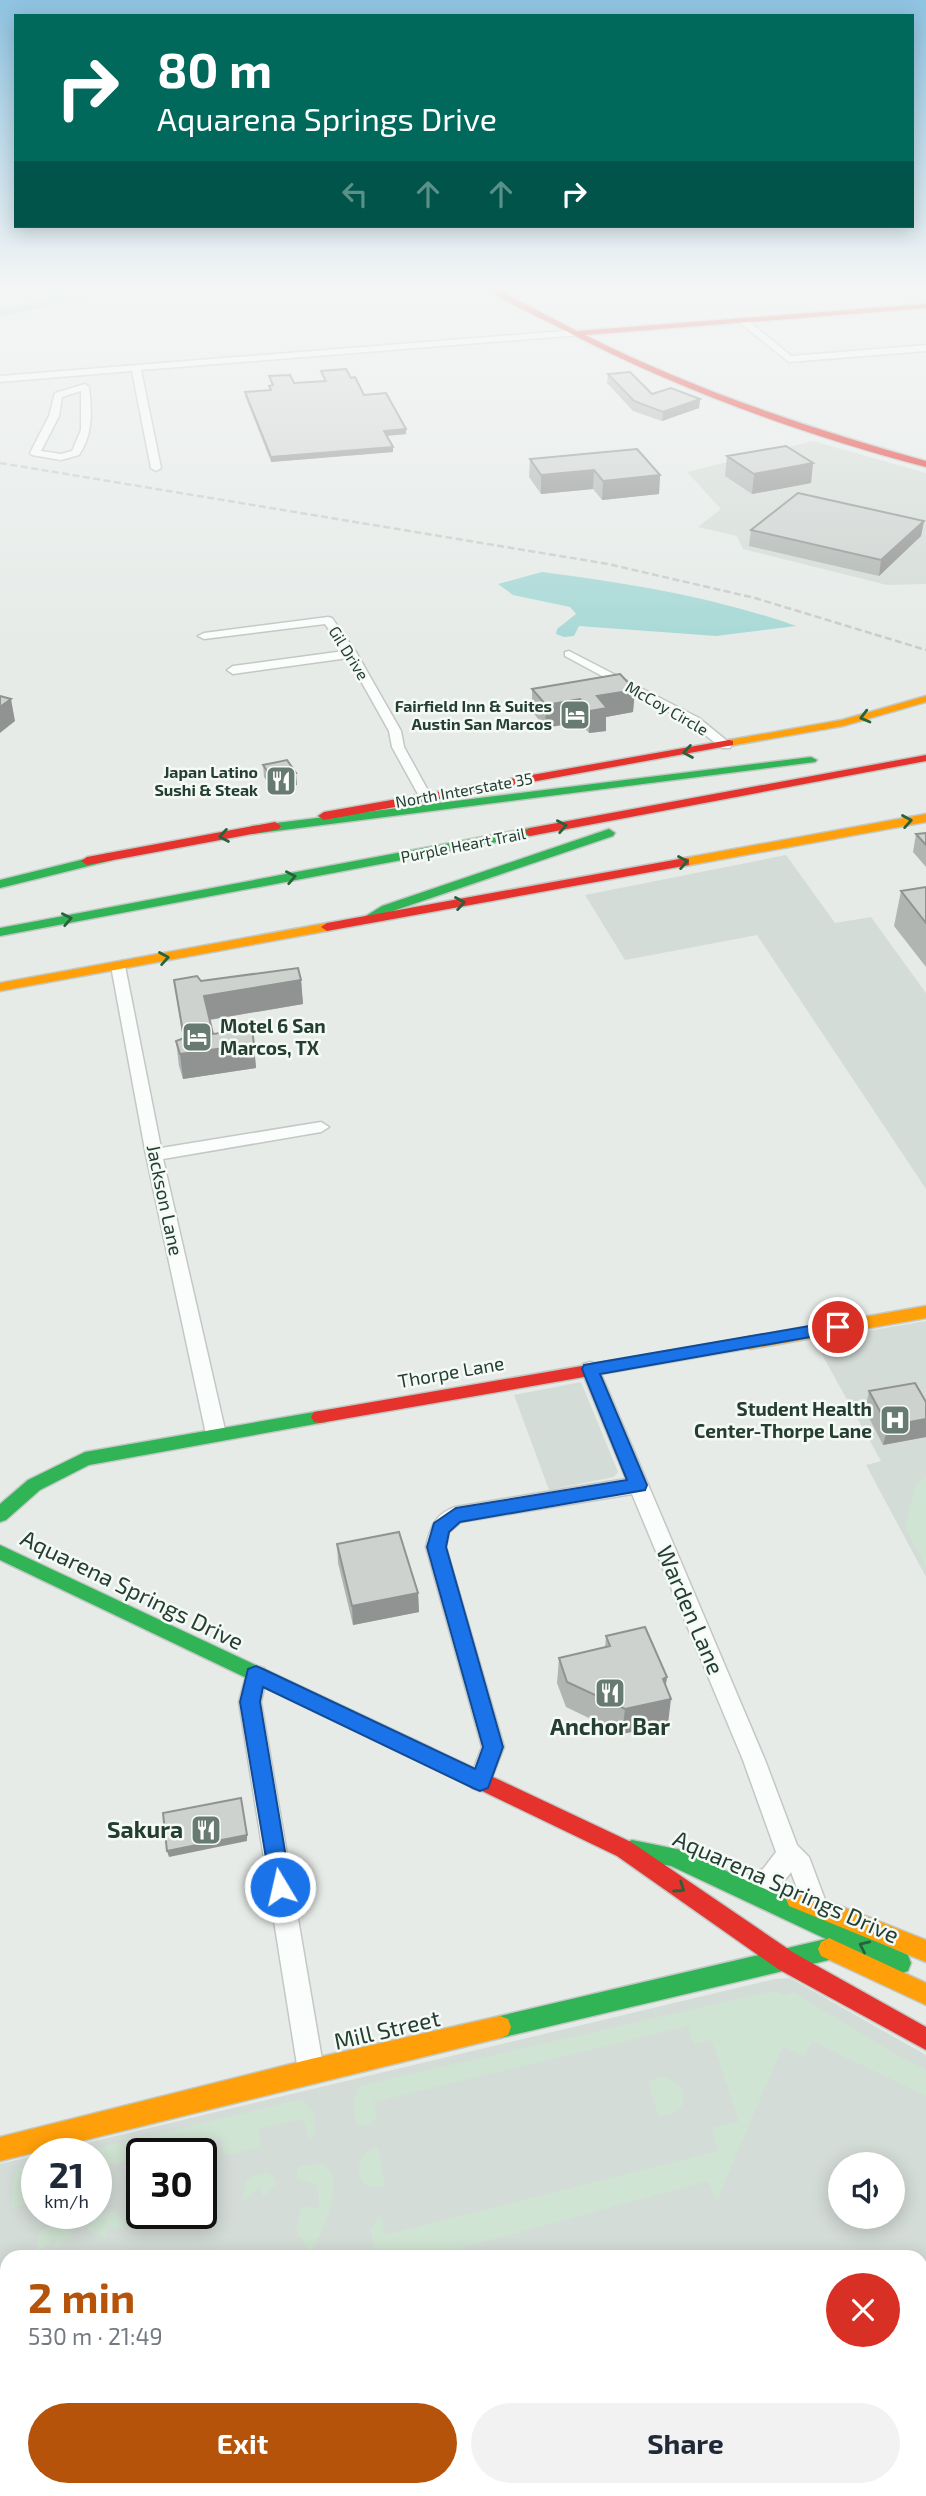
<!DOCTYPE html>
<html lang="en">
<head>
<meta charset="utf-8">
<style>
  :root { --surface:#fff; --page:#f2f2f3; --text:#1f2937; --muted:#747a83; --accent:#b45309 }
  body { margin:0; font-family:"Exo 2",sans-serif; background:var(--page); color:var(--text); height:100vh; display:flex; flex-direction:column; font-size:26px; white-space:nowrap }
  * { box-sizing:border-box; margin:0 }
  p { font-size:23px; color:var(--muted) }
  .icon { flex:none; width:38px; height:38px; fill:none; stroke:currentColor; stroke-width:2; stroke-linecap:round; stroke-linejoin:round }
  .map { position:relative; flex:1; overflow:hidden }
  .details { position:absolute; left:0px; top:2250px; width:928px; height:247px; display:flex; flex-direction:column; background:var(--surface); border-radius:21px 21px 0 0; box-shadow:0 4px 18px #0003 }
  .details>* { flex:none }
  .hud { position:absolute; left:14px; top:14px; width:900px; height:214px; border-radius:0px; box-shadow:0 4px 18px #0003; background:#00695c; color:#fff; overflow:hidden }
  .tools { position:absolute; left:828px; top:2152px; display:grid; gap:14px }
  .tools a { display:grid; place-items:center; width:77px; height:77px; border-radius:50%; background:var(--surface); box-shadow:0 4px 18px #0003; font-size:35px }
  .speed { position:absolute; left:21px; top:2138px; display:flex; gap:14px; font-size:35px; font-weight:700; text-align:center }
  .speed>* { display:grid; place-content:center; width:91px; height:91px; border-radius:50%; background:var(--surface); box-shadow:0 4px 18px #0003; line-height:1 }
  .speed small { font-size:18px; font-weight:400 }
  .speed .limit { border:4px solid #111; border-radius:10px; background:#fff; color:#111 }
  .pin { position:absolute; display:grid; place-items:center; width:60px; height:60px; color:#fff; margin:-30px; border:4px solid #fff; border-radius:50%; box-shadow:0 2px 7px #0007 }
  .me { position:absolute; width:77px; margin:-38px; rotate:351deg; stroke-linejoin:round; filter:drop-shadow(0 0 5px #0008) }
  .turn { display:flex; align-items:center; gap:24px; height:147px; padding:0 28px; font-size:32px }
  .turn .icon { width:91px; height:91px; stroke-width:2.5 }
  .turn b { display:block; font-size:49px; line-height:60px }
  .lanes { display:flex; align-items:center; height:66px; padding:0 28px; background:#0003; justify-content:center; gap:35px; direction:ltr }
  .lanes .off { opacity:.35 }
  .round { display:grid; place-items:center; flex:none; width:74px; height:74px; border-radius:37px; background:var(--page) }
  .head { display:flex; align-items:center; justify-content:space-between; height:119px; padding:0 28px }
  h1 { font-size:42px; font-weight:700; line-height:52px; color:var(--accent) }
  .button { display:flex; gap:14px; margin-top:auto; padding:14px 28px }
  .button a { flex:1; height:80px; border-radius:42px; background:var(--accent); color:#fff; font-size:28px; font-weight:700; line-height:80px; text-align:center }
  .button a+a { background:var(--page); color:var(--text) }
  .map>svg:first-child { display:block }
</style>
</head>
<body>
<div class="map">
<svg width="926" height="2496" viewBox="0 0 926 2496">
  <rect width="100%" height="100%" fill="#e6ebe8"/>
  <path fill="#d4dcd7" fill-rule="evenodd" d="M813,441L926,473V584L887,585L743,549L737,536L698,527L721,509L687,472Z
    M786,855L835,923L871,917L926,993V1189L757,935L625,960L585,895Z
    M926,1321V1577L866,1465L881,1461L814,1340Z
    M581,1382L618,1472L614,1477L549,1490L514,1395Z
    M790,1978L926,2055V2496H0V2164L37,2155V2214H96V2154H40L775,1979ZM142,2154H201V2214H142ZM840,2165H892V2217H840ZM7,2258H920V2490H7Z"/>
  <path fill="#d0e4d3" d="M926,1476V1567L905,1527L915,1487Z
    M772,1991L786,1995L793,1992L900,2057L926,2070V2096L812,2041L805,2058L783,2046L717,2200L708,2181L428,2257H375L371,2230L378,2217L381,2218L385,2235L718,2151L712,2128L739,2121L712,2040L694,2044L688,2026L374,2102L377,2118L366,2126L357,2125L353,2104L359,2086Z
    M662,2077C678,2081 682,2086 684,2102L677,2112L659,2117L648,2081Z
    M301,2099L314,2113V2136L310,2140L303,2119L259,2128L261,2147L224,2156L221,2138L154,2154H142V2157L96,2168V2154H76Z
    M378,2147L385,2186L373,2188L364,2183L358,2171C361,2157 364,2151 378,2147Z
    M320,2163C351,2175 319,2239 308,2257H302L307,2249L296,2229L302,2206L320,2209L317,2185L296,2178L298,2167Z
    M37,2164V2182L31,2184L33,2202L12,2207V2188L16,2169Z
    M267,2173L273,2176L277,2184L263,2197L261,2186L246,2199H243L246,2182L253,2176Z
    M113,2212L124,2221V2231L108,2226L106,2238L87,2230L98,2215Z
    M62,2224L68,2227L72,2234L56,2248L55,2237L39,2251L36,2250L40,2232L48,2227Z"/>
  <path fill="#a8d9d6" d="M79,290H123L0,317V310Z
    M542,572C628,583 714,597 796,626L716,636L579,626L574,636L564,637L556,634L557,629L576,614L570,607L513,595L498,584Z"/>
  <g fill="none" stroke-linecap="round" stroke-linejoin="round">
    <g stroke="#c3c8c5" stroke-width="3">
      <path id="street" d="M739,318H745L791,356L926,345V351L789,362L739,322Z
        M577,330L580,335L141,370L161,468L156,471L151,468L132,371L0,382V376Z
        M85,384L89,387C92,412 93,434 79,455L61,460L32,455L30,453L49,416L55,393ZM81,391V430L72,451L61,454L41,451L59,416L62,397Z
        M328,617L332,618L356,652L401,731L404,747L431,796L430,799L425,800L419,796L392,747L389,731L348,658L233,674L227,670L233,666L344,651L325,624L204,639L198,636L204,633Z
        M569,651L699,718L732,745L730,748H722L691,724L565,656V652Z
        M118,962L125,966L161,1148L321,1122L329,1127L321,1132L163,1159L226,1434L223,1439L216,1441L209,1439L206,1434L146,1155L111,966Z
        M590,1362L597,1364L599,1369L765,1760L797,1845L809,1857L827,1905L824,1913L815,1916L806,1913L791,1872C782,1887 761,1898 744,1892L740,1884L744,1876L763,1869L776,1852L743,1760L632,1494L461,1522L449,1532L446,1547L504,1747L488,1788L480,1791L472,1788L469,1781L482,1747L426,1547C430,1528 435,1514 455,1507L626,1479L581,1369L583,1364Z
        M256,1666L264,1668L267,1675L261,1702L324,2071L320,2080L311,2084L302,2080L298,2071L239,1702L248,1668Z"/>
    </g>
    <g stroke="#c2c9c5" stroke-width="3">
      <path id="fast" d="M811,757L817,760L815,762L252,834L246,830L252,826Z
        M530,828L536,832L534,835L0,936V928Z
        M609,829L615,833L613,836L390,912L372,922H362L361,919L382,906Z
        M109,853L113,854V860L0,888V880Z
        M320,1411L326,1412L329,1417L326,1422L89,1465L40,1490L6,1520L0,1522V1504L28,1480L85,1452Z
        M0,1545L432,1748L435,1754L432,1760L425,1763L418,1760L0,1560Z
        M632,1840L681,1850L908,1955L911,1963L908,1971L900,1974L838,1945L840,1949L837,1956L829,1960L500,2038L492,2035L489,2027L492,2019L500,2016L826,1939L671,1866L625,1857L621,1850L625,1843Z"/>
    </g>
    <g stroke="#c2c9c5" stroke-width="3">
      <path id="slow" d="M926,696V702L843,726L729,746L723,743L729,740L842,720Z
        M926,814V822L685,866L679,862L685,858Z
        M327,923L333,927L332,930L0,991V983Z
        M926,1306V1318L750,1349L744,1347L742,1343L744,1339L750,1337Z
        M797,1889L926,1940V1962L789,1906L786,1899L789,1892Z
        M829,1938L926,1983V2005L821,1956L818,1949L821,1942Z
        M500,2016L508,2019L511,2027L508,2035L500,2038L0,2161V2137L311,2059Z"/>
    </g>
    <g stroke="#c2c9c5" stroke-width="3">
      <path id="jam" d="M489,290H498L577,331L926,304V308L585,335C694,390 809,428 926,461V467C801,434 679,390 564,330C540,317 511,306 489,290Z
        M729,740L733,741V745L324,820L318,816L324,812Z
        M926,755V761L530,836L524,832L530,828Z
        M275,822L281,826L279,829L87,865L81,861L87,857Z
        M685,858L689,859V865L327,931L321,927L327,923Z
        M750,1337L756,1339L758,1343L756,1347L320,1423L314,1422L311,1417L314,1412L320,1411Z
        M425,1745L631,1842L794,1953L926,2027V2050L778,1969L617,1856L418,1760L415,1754L418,1748Z"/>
    </g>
    <use href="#street" fill="#fbfcfc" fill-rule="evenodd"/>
    <use href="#fast" fill="#30b455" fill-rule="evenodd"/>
    <use href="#slow" fill="#ff9f0a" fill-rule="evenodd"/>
    <use href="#jam" fill="#e5322d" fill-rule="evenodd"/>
    <path stroke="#c8ccca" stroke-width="2.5" stroke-dasharray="7 3.5" stroke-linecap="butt" d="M0,463L608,564L755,598L926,650"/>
  </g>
  <path fill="#b0b5b2" d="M321,371L351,378L364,395L406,434L387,436L393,452L271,462L245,396V392L269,390V386L272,385L269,376L294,383L324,381L322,375Z
    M608,374L652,394L700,399L699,408L662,421L633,411L607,383Z
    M727,456L813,463L811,483L752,494L725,476Z
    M530,459L660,475L659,494L602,500L593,489L541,494L529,477Z
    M924,521L921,536L879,576L749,546L751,530Z
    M532,689L635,690L633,712L606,717V731L589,733L579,722L545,728L532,711Z
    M263,765L297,785L273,790L264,777Z
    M926,833V867L913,852L916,834Z
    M926,887V967L894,926L901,891Z
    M174,980H301L303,1004L210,1020L213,1034L252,1029L256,1068L183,1079L179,1066L176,1041L183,1039Z
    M869,1391L926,1402V1437L883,1445L865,1410Z
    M337,1544L418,1593L419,1612L353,1625L338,1563Z
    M606,1636L667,1677L666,1684L668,1724L622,1734L566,1707L557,1683L559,1658L605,1648Z"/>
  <path fill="#909391" d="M700,399L699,408L662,421L663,412Z
    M406,429V434L384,436V431Z
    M393,447V452L271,462V457Z
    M813,463L811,483L752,494L754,474Z
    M594,470L593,489L541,494V475Z
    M660,475L659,494L602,500L603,481Z
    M924,521L921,536L879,576L881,560Z
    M635,690L633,712L606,717V731L589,733L590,711L597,696Z
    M11,699L15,721L0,733V707Z
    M580,699L579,722L545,728L546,705Z
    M296,773L297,785L273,790L272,778Z
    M301,980L303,1004L207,1020L204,996Z
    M254,1044L256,1068L183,1079L180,1054Z
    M926,1419V1437L883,1445L888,1426Z
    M418,1593L419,1612L353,1625L352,1606Z
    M667,1677L663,1701L671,1699L668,1724L622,1734L625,1709Z
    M247,1835V1841L169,1857L167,1851Z"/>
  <path fill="#cdd2cf" stroke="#909391" stroke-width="2" d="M346,369L351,378L355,377L364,395L386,393L406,429L384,431L393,447L271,457L245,392L271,390L269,386L273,385L269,376L290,375L294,383L326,381L321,371Z
    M630,372L652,394L671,388L700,399L663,412L634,401L608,374Z
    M786,446L813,463L754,474L727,456Z
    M637,449L660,475L603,481L594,470L541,475L530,459Z
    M798,493L924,521L881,560L751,530Z
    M620,674L635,690L597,696L607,708L590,711L580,699L546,705L532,689Z
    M0,696L11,699L0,707Z
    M287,760L296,773L272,778L263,765Z
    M926,833V845L916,834Z
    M926,887V923L901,891Z
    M298,968L301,980L204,996L213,1034L252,1029L254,1044L180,1054L176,1041L184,1038L174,980L197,976L201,981Z
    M915,1383L926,1402V1419L888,1426L869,1391Z
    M399,1532L418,1593L352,1606L337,1544Z
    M645,1627L667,1677L663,1679L671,1699L625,1709L567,1682L559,1658L610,1646L606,1636Z
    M241,1798L247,1835L167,1851L163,1813Z"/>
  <defs><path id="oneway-chevron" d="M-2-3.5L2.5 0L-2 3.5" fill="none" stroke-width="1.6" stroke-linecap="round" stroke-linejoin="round" transform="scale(1.75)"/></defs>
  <g stroke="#28623c">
    <use href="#oneway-chevron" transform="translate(865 717) rotate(165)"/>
    <use href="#oneway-chevron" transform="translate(688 752) rotate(170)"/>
    <use href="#oneway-chevron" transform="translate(907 821) rotate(-10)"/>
    <use href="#oneway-chevron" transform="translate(562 826) rotate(-11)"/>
    <use href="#oneway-chevron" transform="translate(224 836) rotate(170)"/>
    <use href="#oneway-chevron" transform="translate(683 862) rotate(-10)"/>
    <use href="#oneway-chevron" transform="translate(291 877) rotate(-11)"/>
    <use href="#oneway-chevron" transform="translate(460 903) rotate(-10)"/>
    <use href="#oneway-chevron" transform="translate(67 919) rotate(-11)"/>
    <use href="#oneway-chevron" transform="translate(164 958) rotate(-10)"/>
    <use href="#oneway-chevron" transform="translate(680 1888) rotate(35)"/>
    <use href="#oneway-chevron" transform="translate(864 1946) rotate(-155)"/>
  </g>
  <linearGradient id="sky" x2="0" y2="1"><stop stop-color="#8ec3e1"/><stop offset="0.45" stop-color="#f4f6f5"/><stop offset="1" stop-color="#f4f6f5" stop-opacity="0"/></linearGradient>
  <rect width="926" height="639" fill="url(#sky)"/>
  <path fill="#1a73e8" stroke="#114b97" stroke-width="2" d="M838,1321L844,1323L847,1327L844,1331L600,1374L647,1485L645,1490L460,1522L449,1532L446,1547L503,1747L488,1788L480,1791L473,1788L263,1687L260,1702L291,1887L288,1894L280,1897L272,1894L240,1702L248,1669L256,1666L263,1669L475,1769L483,1747L427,1547L434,1523L456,1508L627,1480L582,1369L584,1365Z"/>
  <defs>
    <g id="hotel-square" transform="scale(1.575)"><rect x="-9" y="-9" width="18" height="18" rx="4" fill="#687b72" stroke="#f5faf6"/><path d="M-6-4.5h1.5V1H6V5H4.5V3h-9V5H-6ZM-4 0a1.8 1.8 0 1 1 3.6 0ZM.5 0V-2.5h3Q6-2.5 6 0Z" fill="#fff"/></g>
    <g id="restaurant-square" transform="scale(1.575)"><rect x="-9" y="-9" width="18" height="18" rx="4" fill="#687b72" stroke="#f5faf6"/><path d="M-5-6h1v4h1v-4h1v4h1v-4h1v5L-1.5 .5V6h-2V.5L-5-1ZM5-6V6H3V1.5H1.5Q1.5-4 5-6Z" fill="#fff"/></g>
    <g id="hospital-square" transform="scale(1.575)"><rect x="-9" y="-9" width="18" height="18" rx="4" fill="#687b72" stroke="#f5faf6"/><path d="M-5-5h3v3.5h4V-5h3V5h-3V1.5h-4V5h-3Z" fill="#fff"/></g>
  </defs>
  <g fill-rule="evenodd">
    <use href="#hotel-square" x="575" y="715"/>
    <use href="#restaurant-square" x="281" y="781"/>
    <use href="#hotel-square" x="197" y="1037"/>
    <use href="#hospital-square" x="895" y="1420"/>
    <use href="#restaurant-square" x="610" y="1693"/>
    <use href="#restaurant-square" x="206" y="1830"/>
  </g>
  <g text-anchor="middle" stroke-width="5" stroke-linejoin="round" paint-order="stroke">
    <g font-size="16" fill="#243f32" stroke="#f5faf6">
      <text transform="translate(349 653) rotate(58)" y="6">Gil Drive</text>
      <text transform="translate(667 708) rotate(30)" y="6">McCoy Circle</text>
      <text transform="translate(464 790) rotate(-10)" y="6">North Interstate 35</text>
      <text transform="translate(463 845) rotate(-11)" y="6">Purple Heart Trail</text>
    </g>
    <g font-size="16" font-weight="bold" fill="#243f32" stroke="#f5faf6" text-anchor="end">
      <text x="552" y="712">Fairfield Inn &amp; Suites<tspan x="552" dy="18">Austin San Marcos</tspan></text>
      <text x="258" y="778">Japan Latino<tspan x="258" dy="18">Sushi &amp; Steak</tspan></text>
    </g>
    <g font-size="19" font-weight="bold" fill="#243f32" stroke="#f5faf6" text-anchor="start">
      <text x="220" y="1033">Motel 6 San<tspan x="220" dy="22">Marcos, TX</tspan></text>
      <text x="872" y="1416" text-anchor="end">Student Health<tspan x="872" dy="22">Center-Thorpe Lane</tspan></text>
    </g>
    <g font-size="19" fill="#243f32" stroke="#f5faf6">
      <text transform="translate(165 1200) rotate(78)" y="7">Jackson Lane</text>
      <text transform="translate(451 1372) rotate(-10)" y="7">Thorpe Lane</text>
    </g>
    <g font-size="23" fill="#243f32" stroke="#f5faf6">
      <text transform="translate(132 1590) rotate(26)" y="8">Aquarena Springs Drive</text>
      <text transform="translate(690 1610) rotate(67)" y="8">Warden Lane</text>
      <text transform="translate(786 1887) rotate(24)" y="8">Aquarena Springs Drive</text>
      <text transform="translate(387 2030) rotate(-13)" y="8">Mill Street</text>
    </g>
    <g font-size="23" font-weight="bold" fill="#243f32" stroke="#f5faf6">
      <text x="610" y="1735">Anchor Bar</text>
      <text x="183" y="1838" text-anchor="end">Sakura</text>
    </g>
  </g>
</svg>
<div class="tools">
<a><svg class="icon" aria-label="sound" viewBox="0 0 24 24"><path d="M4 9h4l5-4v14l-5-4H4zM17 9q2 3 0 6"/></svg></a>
</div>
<div class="speed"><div>21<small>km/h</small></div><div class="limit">30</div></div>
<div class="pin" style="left:838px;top:1327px;background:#d93025"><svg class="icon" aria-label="arrive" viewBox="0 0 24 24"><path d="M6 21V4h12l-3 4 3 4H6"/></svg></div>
<svg class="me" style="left:280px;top:1887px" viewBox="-20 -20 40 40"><circle r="17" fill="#1a73e8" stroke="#fff" stroke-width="3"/><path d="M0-11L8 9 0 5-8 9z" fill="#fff"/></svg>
<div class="hud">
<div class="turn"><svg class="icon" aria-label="right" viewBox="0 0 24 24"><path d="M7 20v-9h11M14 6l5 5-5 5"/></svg><div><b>80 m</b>Aquarena Springs Drive</div></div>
<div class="lanes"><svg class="icon off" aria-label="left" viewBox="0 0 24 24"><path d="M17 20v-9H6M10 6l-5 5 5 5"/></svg><svg class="icon off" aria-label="ahead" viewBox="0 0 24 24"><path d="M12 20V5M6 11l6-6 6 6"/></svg><svg class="icon off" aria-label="ahead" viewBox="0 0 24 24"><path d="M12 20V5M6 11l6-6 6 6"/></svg><svg class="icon" aria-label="right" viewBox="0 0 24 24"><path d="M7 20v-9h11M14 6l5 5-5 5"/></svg></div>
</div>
<section class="details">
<div class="head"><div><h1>2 min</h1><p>530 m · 21:49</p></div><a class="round" style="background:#d93025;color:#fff"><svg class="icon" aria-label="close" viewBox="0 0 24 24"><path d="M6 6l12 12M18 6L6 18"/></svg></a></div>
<div class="button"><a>Exit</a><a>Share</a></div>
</section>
</div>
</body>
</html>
